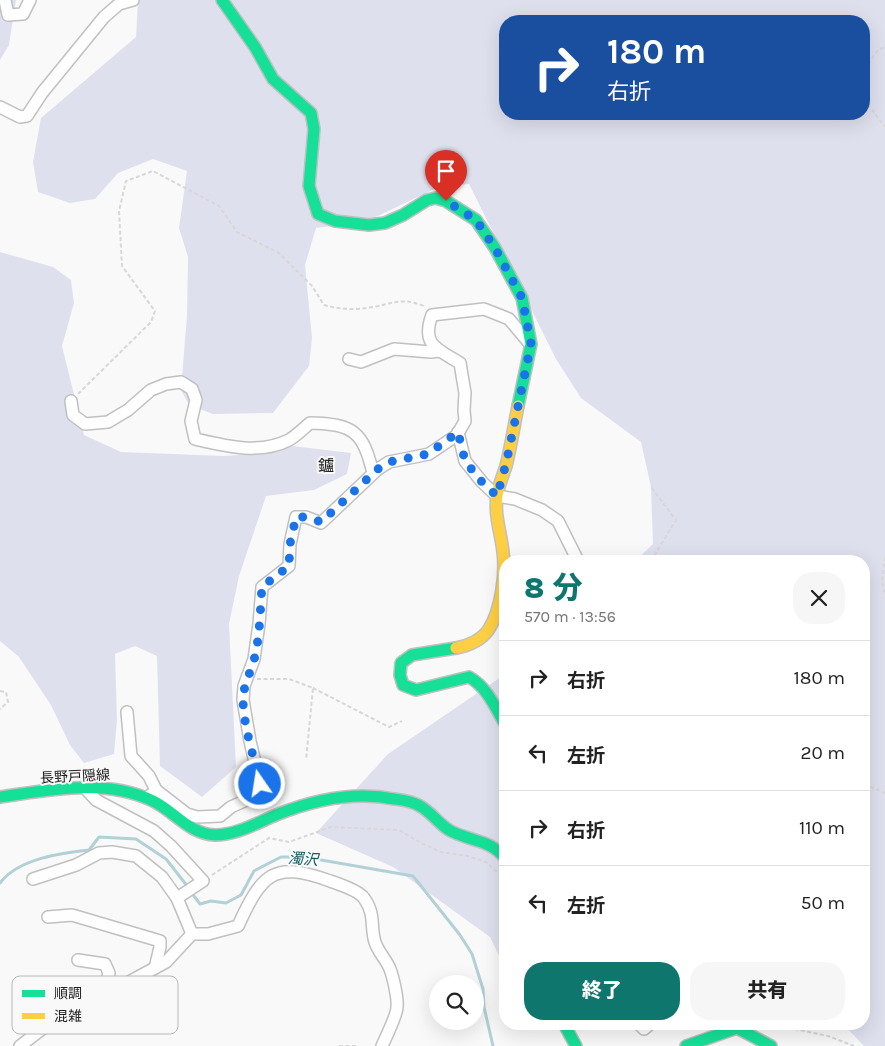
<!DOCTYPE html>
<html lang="ja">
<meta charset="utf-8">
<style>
body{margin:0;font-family:Karla,"Noto Sans JP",sans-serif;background:#f6f6f6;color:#222;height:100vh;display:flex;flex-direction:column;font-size:19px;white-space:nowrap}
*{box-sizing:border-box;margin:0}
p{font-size:16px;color:#767676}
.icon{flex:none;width:28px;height:28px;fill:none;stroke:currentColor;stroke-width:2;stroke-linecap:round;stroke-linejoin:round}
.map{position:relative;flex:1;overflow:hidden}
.panel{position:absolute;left:499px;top:555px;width:371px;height:475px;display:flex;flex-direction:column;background:#fff;border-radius:20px;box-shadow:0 5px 20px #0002}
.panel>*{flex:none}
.guide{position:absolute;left:499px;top:15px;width:371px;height:105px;border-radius:20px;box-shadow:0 5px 20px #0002;background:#1a4fa0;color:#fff;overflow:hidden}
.tools{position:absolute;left:429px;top:975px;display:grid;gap:10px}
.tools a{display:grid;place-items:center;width:55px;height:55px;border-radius:50%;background:#fff;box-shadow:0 5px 20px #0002;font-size:25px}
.pin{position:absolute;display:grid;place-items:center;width:42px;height:42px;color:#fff;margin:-51px -21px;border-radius:50% 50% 50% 0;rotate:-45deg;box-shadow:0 0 5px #0007}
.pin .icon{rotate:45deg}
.me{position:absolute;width:55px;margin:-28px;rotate:347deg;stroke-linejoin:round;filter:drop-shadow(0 0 4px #0008)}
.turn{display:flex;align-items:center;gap:18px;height:105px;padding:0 25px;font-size:22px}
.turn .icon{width:65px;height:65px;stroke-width:2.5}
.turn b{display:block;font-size:35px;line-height:42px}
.round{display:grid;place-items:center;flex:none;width:52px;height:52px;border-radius:20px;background:#f6f6f6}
.summary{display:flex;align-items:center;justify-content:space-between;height:85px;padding:0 25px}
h1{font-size:30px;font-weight:800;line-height:38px;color:#0f766e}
.primary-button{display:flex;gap:10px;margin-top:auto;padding:10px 25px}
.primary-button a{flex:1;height:58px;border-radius:20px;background:#0f766e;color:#fff;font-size:20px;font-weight:800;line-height:58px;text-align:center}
.primary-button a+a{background:#f6f6f6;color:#222}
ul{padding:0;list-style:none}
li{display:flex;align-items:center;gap:15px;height:75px;padding:0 25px;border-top:1px solid #e0e0e0}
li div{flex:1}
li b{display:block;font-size:19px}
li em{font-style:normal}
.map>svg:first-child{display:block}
</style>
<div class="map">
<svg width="885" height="1046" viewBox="0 0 885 1046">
<rect width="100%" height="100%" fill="#f9f9fa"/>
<g fill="#dfe0ee" fill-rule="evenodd">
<path d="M0 0H16L9 45 0 60Z"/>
<path d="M138 0H885V1046H864L843 1024H864V561H635L653 544 651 487 641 442 581 398 556 359 469 184 441 186 365 222 316 228 305 265 312 338 309 366 273 413 213 414 189 405 181 390 187 315 188 257 179 228 187 171 153 159 118 173 95 199 70 203 38 192 33 162 41 118 136 37ZM505 21H864V114H505Z"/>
<path d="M0 252 53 267 71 280 74 303 62 346 84 435 121 452 224 456 265 453 293 446 351 453 347 474 314 490 266 496 239 576 229 624 236 767 202 797 160 766 157 656 135 646 115 654 117 720 114 754 84 763 70 745 51 705 19 657 0 641Z"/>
<path d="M501 677 505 679V968L490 937 393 867 316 833 388 754Z"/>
</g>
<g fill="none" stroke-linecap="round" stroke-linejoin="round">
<g stroke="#b2d1d7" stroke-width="3">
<path d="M0 883C18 859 60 853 89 850L99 837 136 839 166 859 188 887"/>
<path d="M191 892 200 904 211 901 226 903 241 895 254 871 281 857H304L413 876 460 935 472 954 483 989 484 1007 493 1046"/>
</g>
<defs>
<g id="street">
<path d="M5 0 8 15 23 14 30 0"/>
<path d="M0 107 20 117 27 116 42 93 104 17 119 4 133 0"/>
<path d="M349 359 361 362 394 349 431 352 440 351"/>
<path d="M71 401 73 415 85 424 108 422 128 410 151 390 166 384 181 382 192 389 196 400 191 421 195 439C225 446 259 455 289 440 296 436 304 428 310 423 354 424 363 432 373 473"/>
<path d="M458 432 465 461 482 482 497 496 515 499 542 510 558 521 578 561"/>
<path d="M127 712 131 756 149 776 156 790"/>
<path d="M85 788 96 800 154 831 171 846 203 881 177 898 192 934"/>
<path d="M147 798 156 790 187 814 197 817 220 816 231 807 253 797 260 784 250 741 243 700 244 686 254 659 259 624 262 587 289 566 290 544 296 517H306L321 523 378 469 389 462 429 454 457 435 465 421 464 410 465 393 460 363C437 349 421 345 432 315L484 309 509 319 530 344"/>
<path d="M33 879 76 865 99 853 112 852 136 856 162 877 177 898"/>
<path d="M48 917 72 915 160 941V947L155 968"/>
<path d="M78 960 105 964 109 973 103 996"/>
<path d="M639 1024 644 1029 650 1024"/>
<path d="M20 1046 42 1029 166 962 192 934H208L238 926C262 874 273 860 330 881 339 884 359 891 364 898 376 915 370 927 375 942 378 952 386 959 390 969 393 977 398 998 397 1007 397 1015 386 1037 382 1046"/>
</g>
<g id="fast">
<path d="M222 0 255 47 273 79 311 113 314 129 309 186 318 214 335 221 369 225 385 223 403 215 427 200 436 198 446 201 476 220 495 248 522 298 531 344 518 406"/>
<path d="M456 648 412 655 401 663 400 675 403 685 416 690 469 677C487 687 495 707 505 724"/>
<path d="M0 797C50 790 105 778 153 801 174 811 189 834 215 835 236 835 257 823 276 815 313 800 354 791 394 799 402 800 412 801 420 806 431 812 438 823 449 830 468 841 490 839 505 858"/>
<path d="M564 1024 576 1046"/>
<path d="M686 1046 737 1028 771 1046"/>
</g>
<path id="slow" d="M456 648C468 646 482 640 489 629 501 610 506 574 503 552 501 533 494 515 497 495 499 485 503 475 506 466 511 446 514 426 518 406"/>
</defs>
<use href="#street" stroke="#c0c0c1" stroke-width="14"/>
<use href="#fast" stroke="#c0c0c1" stroke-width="14"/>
<use href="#slow" stroke="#c0c0c1" stroke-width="14"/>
<g stroke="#d7d7d7" stroke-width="2" stroke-dasharray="4 2.5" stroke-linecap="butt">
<path d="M864 69 878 50 885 47"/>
<path d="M864 99 885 127"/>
<path d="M78 394 151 322 155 311 122 266 119 211 126 181 153 171 219 206 237 232 279 253 312 286 324 305C338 309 352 310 367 308 391 305 399 296 424 306"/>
<path d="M885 557 882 580 885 596"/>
<path d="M651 561 676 520 651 487"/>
<path d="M257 679H289L313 688 306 760"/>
<path d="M313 688 389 727 402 721"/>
<path d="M0 691 6 692 8 702 0 709"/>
<path d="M864 784 885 793"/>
<path d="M212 875 269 838 289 842 331 827 399 830 421 843 441 852 468 856 486 862 500 875 505 873"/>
<path d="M790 1024 795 1029 828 1036 854 1046"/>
<path d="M339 1046H357"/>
</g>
<use href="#street" stroke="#fefefe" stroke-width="11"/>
<use href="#fast" stroke="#16e098" stroke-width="11"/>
<use href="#slow" stroke="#ffcf43" stroke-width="11"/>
</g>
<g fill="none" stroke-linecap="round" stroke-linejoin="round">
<path stroke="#1a73e8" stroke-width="9" stroke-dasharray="0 16.2" d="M260 784C254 757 244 728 243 701 243 686 250 674 254 660 260 637 260 611 262 587L289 566 290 544 296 517H306L321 522 378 469 389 462 428 454 458 432 465 461 482 482 497 496 506 464 531 344 522 298 495 248 476 220 446 201"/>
</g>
<g text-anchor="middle" stroke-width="4" stroke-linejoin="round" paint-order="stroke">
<g font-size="14" fill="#202020" stroke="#f9f9fa">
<text transform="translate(75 776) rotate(-3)" y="5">長野戸隠線</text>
</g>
<g font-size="15" font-style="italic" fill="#1b5861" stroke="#f9f9fa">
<text transform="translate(303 859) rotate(4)" y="5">濁沢</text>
</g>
<g font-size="16" fill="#202020" stroke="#f9f9fa">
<text x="326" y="471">鑪</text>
</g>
</g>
<rect x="12" y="976" width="166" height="58" rx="8" fill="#f9f9fa" stroke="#b8b8b9" stroke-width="1"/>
<rect x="22" y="990" width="23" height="7" fill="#16e098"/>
<rect x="22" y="1013" width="23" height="6" fill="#ffcf43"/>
<g font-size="14" fill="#202020">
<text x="54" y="998">順調</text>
<text x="54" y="1021">混雑</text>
</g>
</svg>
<div class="tools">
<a><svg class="icon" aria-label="search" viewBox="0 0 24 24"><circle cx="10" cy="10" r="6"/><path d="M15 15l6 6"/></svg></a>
</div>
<div class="pin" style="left:446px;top:201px;background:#d93025"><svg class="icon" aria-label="arrive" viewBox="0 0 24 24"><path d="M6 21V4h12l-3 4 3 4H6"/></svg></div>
<svg class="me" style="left:260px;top:784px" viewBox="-20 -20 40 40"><circle r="17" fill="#1a73e8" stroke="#fff" stroke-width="3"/><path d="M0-11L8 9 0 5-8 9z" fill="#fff"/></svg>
<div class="guide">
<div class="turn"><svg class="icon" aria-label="right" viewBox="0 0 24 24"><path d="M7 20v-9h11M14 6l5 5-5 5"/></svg><div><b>180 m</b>右折</div></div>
</div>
<section class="panel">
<div class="summary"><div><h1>8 分</h1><p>570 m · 13:56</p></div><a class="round"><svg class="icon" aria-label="close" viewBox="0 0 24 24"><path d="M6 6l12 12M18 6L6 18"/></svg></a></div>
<ul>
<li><svg class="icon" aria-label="right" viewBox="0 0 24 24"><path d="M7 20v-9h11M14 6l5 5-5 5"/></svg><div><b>右折</b></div><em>180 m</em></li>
<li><svg class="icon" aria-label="left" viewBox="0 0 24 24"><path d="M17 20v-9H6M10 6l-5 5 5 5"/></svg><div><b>左折</b></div><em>20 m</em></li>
<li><svg class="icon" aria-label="right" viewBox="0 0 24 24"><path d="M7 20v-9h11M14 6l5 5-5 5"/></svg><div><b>右折</b></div><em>110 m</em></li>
<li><svg class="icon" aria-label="left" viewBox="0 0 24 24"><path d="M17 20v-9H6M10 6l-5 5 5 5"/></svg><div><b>左折</b></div><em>50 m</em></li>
</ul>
<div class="primary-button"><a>終了</a><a>共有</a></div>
</section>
</div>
